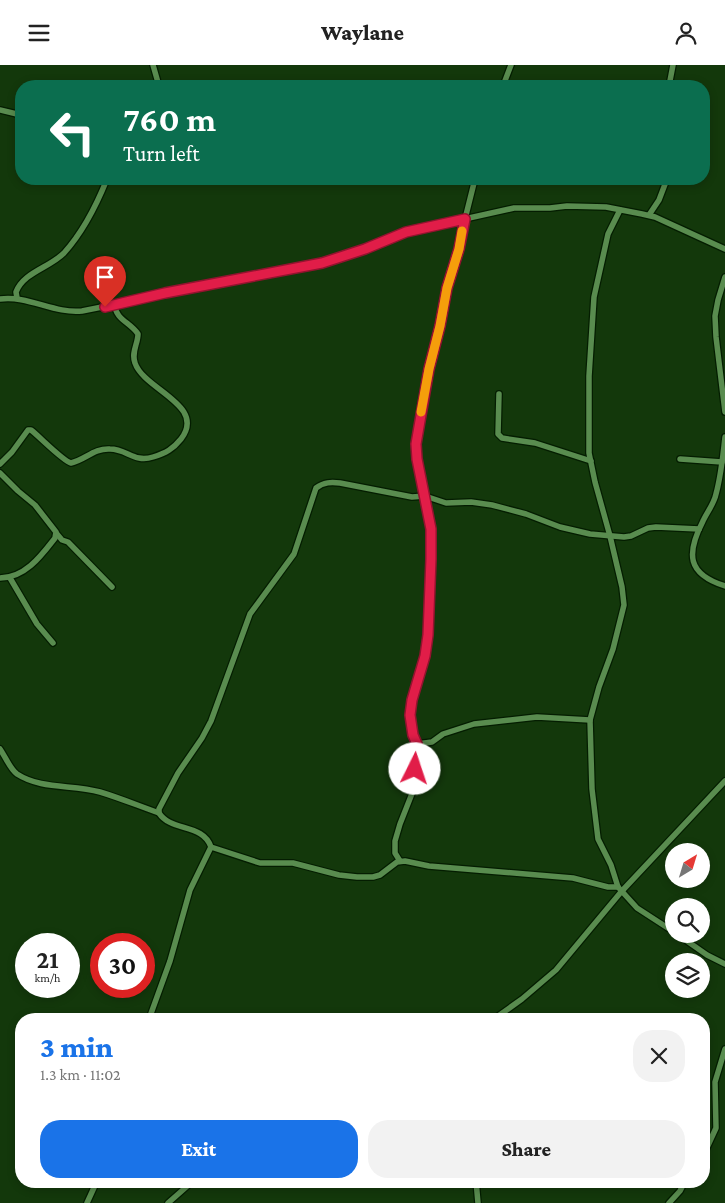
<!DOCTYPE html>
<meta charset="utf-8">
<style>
body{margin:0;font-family:"Crimson Pro",serif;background:#f2f2f2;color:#222;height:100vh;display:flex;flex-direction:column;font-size:19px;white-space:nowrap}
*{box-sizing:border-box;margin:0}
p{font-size:16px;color:#767676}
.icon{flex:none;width:28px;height:28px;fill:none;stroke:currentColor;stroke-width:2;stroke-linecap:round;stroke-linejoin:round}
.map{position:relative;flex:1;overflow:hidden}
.details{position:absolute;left:15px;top:948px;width:695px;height:175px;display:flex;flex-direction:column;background:#fff;border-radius:20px;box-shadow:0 2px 8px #0003}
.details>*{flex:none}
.hud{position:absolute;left:15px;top:15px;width:695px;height:105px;border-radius:20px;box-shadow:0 2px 8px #0003;background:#0b6e4f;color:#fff;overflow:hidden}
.needle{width:32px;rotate:38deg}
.tools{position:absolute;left:665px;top:778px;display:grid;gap:10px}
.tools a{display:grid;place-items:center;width:45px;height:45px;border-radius:50%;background:#fff;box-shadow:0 2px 8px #0003;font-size:25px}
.speed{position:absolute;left:15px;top:868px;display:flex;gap:10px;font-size:25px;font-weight:700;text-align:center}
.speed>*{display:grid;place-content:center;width:65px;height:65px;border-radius:50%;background:#fff;box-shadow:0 2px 8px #0003;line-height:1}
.speed small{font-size:12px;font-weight:400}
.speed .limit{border:8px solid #d22;background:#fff;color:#111}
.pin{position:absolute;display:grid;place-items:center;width:42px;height:42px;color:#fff;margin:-51px -21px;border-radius:50% 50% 50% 0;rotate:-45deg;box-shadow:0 0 5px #0007}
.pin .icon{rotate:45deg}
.me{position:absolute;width:55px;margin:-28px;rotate:4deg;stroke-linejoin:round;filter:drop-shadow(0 0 4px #0008)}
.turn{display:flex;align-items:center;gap:18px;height:105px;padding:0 25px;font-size:22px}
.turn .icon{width:65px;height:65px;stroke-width:2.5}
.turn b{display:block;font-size:35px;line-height:42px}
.round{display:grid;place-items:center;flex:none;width:52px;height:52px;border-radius:20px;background:#f2f2f2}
.summary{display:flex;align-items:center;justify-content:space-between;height:85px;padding:0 25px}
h1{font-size:30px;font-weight:800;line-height:38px;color:#1a73e8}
.button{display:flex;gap:10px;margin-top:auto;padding:10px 25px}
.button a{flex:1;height:58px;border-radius:20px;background:#1a73e8;color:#fff;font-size:20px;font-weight:800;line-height:58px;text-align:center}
.button a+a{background:#f2f2f2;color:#222}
header{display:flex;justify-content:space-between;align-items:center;height:65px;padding:0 25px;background:#fff;font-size:22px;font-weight:800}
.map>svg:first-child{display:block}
</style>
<header><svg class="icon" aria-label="menu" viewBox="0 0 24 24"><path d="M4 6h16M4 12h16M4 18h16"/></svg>Waylane<svg class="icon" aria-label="person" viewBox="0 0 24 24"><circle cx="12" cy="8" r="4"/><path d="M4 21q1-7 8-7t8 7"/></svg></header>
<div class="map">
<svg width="725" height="1138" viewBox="0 0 725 1138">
<rect width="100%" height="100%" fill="#13380b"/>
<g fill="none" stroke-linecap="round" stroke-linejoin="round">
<defs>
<g id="minor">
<path d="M153 0 159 21"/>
<path d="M503 21 511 0"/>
<path d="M669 21 673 0"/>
<path d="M0 45 21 50"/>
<path d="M620 145 608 169 594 232 589 311V388L595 417 610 471 622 522 624 540 613 584 599 622 590 655 592 724 598 774 611 800 618 822 637 843 674 867"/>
<path d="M649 150 659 135 667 114"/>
<path d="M725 212 718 235 715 251 716 272 725 347"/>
<path d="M17 233 16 227C24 207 49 203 64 188 82 168 97 139 107 114"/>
<path d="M0 234C28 230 54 249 82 246L322 198 365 184 406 167 514 143H550L567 141 606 142 642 149 655 152 725 184"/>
<path d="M499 329 498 369 502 373 535 378 591 396"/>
<path d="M725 372C723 391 721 411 716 429 714 439 707 447 703 456 686 489 687 509 725 521"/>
<path d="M680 394 722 397"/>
<path d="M0 399 12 387 28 365H31C40 372 63 396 71 398 85 395 94 383 110 384 127 384 134 398 153 392 166 388 173 384 181 374 207 340 144 325 135 298 131 287 138 279 138 269 131 258 115 254 115 240"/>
<path d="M0 408 18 426 35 440 56 467 55 473C41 491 25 513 0 513"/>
<path d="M57 469 62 475 68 477 112 522"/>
<path d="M10 513 37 559 53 578"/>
<path d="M417 679 432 677 443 669 474 659 537 652 590 655"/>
<path d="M0 684C5 691 10 704 17 709 42 725 72 719 100 727 120 733 139 741 159 748"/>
<path d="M211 782 260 798H293L339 810 357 812H373L380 810 397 797 405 796 429 801 573 813 608 822H618"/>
<path d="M400 796 395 788V776L400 759 413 726 415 704 417 679 413 670 410 650 412 635 425 591 430 544 431 464 417 394 416 379 429 304 440 261 447 223 459 184 465 154 475 114"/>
<path d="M677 869 707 890 725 899"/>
<path d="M149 954 170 896 190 825 211 782C203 758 171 767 159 748V744L178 708 202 673 211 656 250 549 294 489 316 423C324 417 331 417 340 418L412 432 425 431 446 438 471 437 492 440 526 449 560 462 590 469 624 472 631 471 648 463 656 462 699 464"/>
<path d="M494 954 522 934 556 905 621 827 725 716"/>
<path d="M704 1089 716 1063 715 1017 725 984"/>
<path d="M476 1116 478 1138"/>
<path d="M87 1138 97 1116"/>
<path d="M168 1138 193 1116"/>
<path d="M669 1138 680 1126 685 1116"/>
</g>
</defs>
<use href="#minor" stroke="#041d01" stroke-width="8"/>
<use href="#minor" stroke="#598c4f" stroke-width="5.5"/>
</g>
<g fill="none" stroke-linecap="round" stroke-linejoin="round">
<defs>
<path id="route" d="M105 242 165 228 322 198 365 184 406 167 465 154 459 184 447 223 440 261 429 304 416 379 417 394 431 464V494L428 570 425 591 412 635 410 650 413 670 417 679 415 704"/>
</defs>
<use href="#route" stroke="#92132f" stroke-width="12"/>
<use href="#route" stroke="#e11d48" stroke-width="9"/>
<path stroke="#f59e0b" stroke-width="9" d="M421 347 429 304 440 261 447 223 459 184 462 166"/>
</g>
</svg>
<div class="tools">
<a><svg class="needle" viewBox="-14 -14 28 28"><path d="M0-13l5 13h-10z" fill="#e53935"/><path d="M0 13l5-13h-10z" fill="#767676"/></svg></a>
<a><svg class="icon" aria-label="search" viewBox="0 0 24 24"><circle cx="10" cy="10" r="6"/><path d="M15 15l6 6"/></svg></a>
<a><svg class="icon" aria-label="layers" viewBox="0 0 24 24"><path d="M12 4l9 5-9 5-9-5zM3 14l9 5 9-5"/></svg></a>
</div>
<div class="speed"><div>21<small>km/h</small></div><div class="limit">30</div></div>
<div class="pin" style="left:105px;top:242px;background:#d93025"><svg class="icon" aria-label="arrive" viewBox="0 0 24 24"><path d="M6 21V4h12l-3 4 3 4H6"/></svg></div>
<svg class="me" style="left:415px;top:704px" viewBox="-20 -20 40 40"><circle r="19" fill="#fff"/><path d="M0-13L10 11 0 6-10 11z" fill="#e11d48"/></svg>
<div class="hud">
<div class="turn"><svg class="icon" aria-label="left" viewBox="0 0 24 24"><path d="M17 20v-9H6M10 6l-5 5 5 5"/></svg><div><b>760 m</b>Turn left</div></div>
</div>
<section class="details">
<div class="summary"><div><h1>3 min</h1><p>1.3 km · 11:02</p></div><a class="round"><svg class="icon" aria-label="close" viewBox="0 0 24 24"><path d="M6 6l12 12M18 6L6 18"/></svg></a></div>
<div class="button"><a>Exit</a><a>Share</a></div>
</section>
</div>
